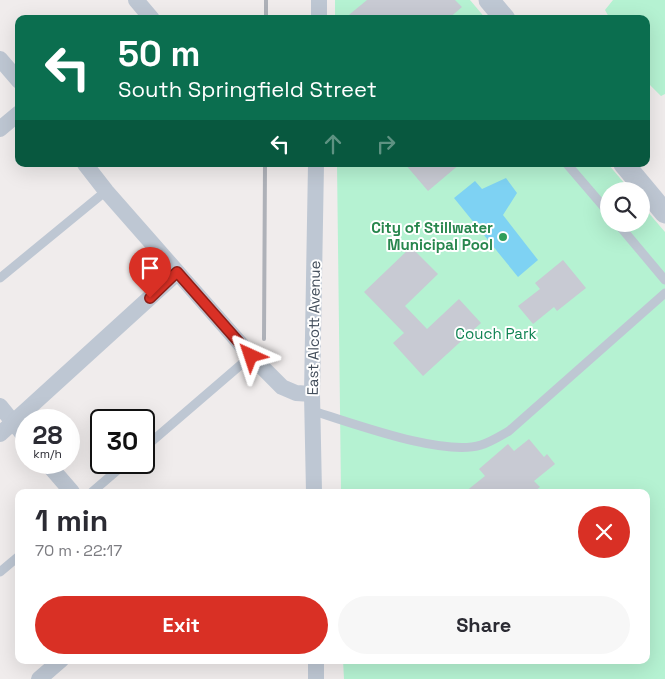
<!DOCTYPE html>
<meta charset="utf-8">
<style>
body{margin:0;font-family:"Space Grotesk",sans-serif;background:#f7f7f7;color:#2b2b33;height:100vh;display:flex;flex-direction:column;font-size:19px;white-space:nowrap}
*{box-sizing:border-box;margin:0}
p{font-size:16px;color:#7c7c81}
.icon{flex:none;width:28px;height:28px;fill:none;stroke:currentColor;stroke-width:2;stroke-linecap:round;stroke-linejoin:round}
.map{position:relative;flex:1;overflow:hidden}
.drawer{position:absolute;left:15px;top:489px;width:635px;height:175px;display:flex;flex-direction:column;background:#fff;border-radius:10px;box-shadow:0 5px 20px #0002}
.drawer>*{flex:none}
.guide{position:absolute;left:15px;top:15px;width:635px;height:152px;border-radius:10px;box-shadow:0 5px 20px #0002;background:#0b6e4f;color:#fff;overflow:hidden}
.fabs{position:absolute;left:600px;top:182px;display:grid;gap:10px}
.fabs a{display:grid;place-items:center;width:50px;height:50px;border-radius:50%;background:#fff;box-shadow:0 5px 20px #0002;font-size:25px}
.speed{position:absolute;left:15px;top:409px;display:flex;gap:10px;font-size:25px;font-weight:700;text-align:center}
.speed>*{display:grid;place-content:center;width:65px;height:65px;border-radius:50%;background:#fff;box-shadow:0 5px 20px #0002;line-height:1}
.speed small{font-size:12px;font-weight:400}
.speed .limit{border:2px solid #111;border-radius:8px;background:#fff;color:#111}
.pin{position:absolute;display:grid;place-items:center;width:42px;height:42px;color:#fff;margin:-51px -21px;border-radius:50% 50% 50% 0;rotate:-45deg;box-shadow:0 0 5px #0007}
.pin .icon{rotate:45deg}
.me{position:absolute;width:55px;margin:-28px;rotate:318deg;stroke-linejoin:round;filter:drop-shadow(0 0 4px #0008)}
.turn{display:flex;align-items:center;gap:18px;height:105px;padding:0 20px;font-size:22px}
.turn .icon{width:65px;height:65px;stroke-width:2.5}
.turn b{display:block;font-size:35px;line-height:42px}
.lanes{display:flex;align-items:center;height:48px;padding:0 20px;background:#0003;justify-content:center;gap:25px;direction:ltr}
.lanes .off{opacity:.35}
.round{display:grid;place-items:center;flex:none;width:52px;height:52px;border-radius:26px;background:#f7f7f7}
.head{display:flex;align-items:center;justify-content:space-between;height:85px;padding:0 20px}
h1{font-size:30px;font-weight:600;line-height:38px}
.button{display:flex;gap:10px;margin-top:auto;padding:10px 20px}
.button a{flex:1;height:58px;border-radius:30px;background:#d93025;color:#fff;font-size:20px;font-weight:600;line-height:58px;text-align:center}
.button a+a{background:#f7f7f7;color:#2b2b33}
.map>svg:first-child{display:block}
</style>
<div class="map">
<svg width="665" height="679" viewBox="0 0 665 679">
<rect width="100%" height="100%" fill="#f0ecec"/>
<g fill="#b5f2d2">
<path d="M335 0H470L486 19H335Z"/>
<path d="M613 0H665V94L661 96 646 81V19H610L605 10Z"/>
<path d="M337 164H608L631 191H609V224H641V204L665 232V679H344L343 660H646V492H341Z"/>
</g>
<path fill="#7ed2f3" d="M506 178 517 193 503 215 538 260 518 277 454 198 475 181 482 189Z"/>
<g fill="#c8cad3">
<path d="M367 0H455L462 7 448 19H344Z"/>
<path d="M405 164H460L428 191Z"/>
<path d="M411 247 438 274 405 306 427 329 459 299 481 323 423 376 393 343 404 333 364 292Z"/>
<path d="M563 260 586 288 557 311 554 307 533 324 518 306 540 289 535 283Z"/>
<path d="M529 439 544 457 547 454 555 464 534 481 540 487 534 492H465L485 476 479 469 508 444 514 451Z"/>
</g>
<g fill="none" stroke-linecap="round" stroke-linejoin="round">
<g stroke="#bec7d3" stroke-width="9">
<path d="M567 164 609 213"/>
<path d="M618 224 665 280"/>
<path d="M0 278 106 191"/>
<path d="M313 411C353 423 443 457 481 445 491 442 500 436 509 431L665 293"/>
<path d="M144 448 251 356"/>
<path d="M92 492 127 462"/>
<path d="M0 572 19 556"/>
</g>
<g stroke="#bec7d3" stroke-width="16">
<path d="M136 0 152 19"/>
<path d="M319 19V0"/>
<path d="M0 59 19 81"/>
<path d="M0 129 19 113"/>
<path d="M85 164 106 191 251 356 282 387 296 393 312 394"/>
<path d="M0 406 26 438"/>
<path d="M0 434 177 273"/>
<path d="M46 462 72 492"/>
<path d="M314 492 312 394 316 164"/>
<path d="M316 660V679"/>
<path d="M39 679 61 660"/>
</g>
<g stroke="#bec7d3" stroke-width="21">
<path d="M489 0 505 19"/>
<path d="M624 164 665 213"/>
</g>
<g stroke="#aeb1b8" stroke-width="4">
<path d="M266 19V0"/>
<path d="M264 339 265 164"/>
</g>
</g>
<g fill="none" stroke-linecap="round" stroke-linejoin="round">
<defs>
<path id="route" d="M150 298 177 272 251 356"/>
</defs>
<use href="#route" stroke="#8d1f18" stroke-width="12"/>
<use href="#route" stroke="#d93025" stroke-width="9"/>
</g>
<circle fill="#2e9e5b" stroke="#fff" stroke-width="2" cx="503" cy="237" r="5"/>
<g text-anchor="middle" stroke-width="4" stroke-linejoin="round" paint-order="stroke">
<g font-size="15" font-weight="bold" fill="#27864d" stroke="#fff" text-anchor="end">
<text x="493" y="233">City of Stillwater<tspan x="493" dy="17">Municipal Pool</tspan></text>
</g>
<g font-size="15" fill="#434e5b" stroke="#fff">
<text transform="translate(314 328) rotate(-89)" y="5">East Alcott Avenue</text>
</g>
<g font-size="15" fill="#0e8252" stroke="#fff">
<text x="496" y="339">Couch Park</text>
</g>
</g>
</svg>
<div class="fabs">
<a><svg class="icon" aria-label="search" viewBox="0 0 24 24"><circle cx="10" cy="10" r="6"/><path d="M15 15l6 6"/></svg></a>
</div>
<div class="speed"><div>28<small>km/h</small></div><div class="limit">30</div></div>
<div class="pin" style="left:150px;top:298px;background:#d93025"><svg class="icon" aria-label="arrive" viewBox="0 0 24 24"><path d="M6 21V4h12l-3 4 3 4H6"/></svg></div>
<svg class="me" style="left:251px;top:356px" viewBox="-20 -20 40 40"><path d="M0-17L14 15 0 8-14 15z" fill="#d93025" stroke="#fff" stroke-width="4"/></svg>
<div class="guide">
<div class="turn"><svg class="icon" aria-label="left" viewBox="0 0 24 24"><path d="M17 20v-9H6M10 6l-5 5 5 5"/></svg><div><b>50 m</b>South Springfield Street</div></div>
<div class="lanes"><svg class="icon" aria-label="left" viewBox="0 0 24 24"><path d="M17 20v-9H6M10 6l-5 5 5 5"/></svg><svg class="icon off" aria-label="ahead" viewBox="0 0 24 24"><path d="M12 20V5M6 11l6-6 6 6"/></svg><svg class="icon off" aria-label="right" viewBox="0 0 24 24"><path d="M7 20v-9h11M14 6l5 5-5 5"/></svg></div>
</div>
<section class="drawer">
<div class="head"><div><h1>1 min</h1><p>70 m · 22:17</p></div><a class="round" style="background:#d93025;color:#fff"><svg class="icon" aria-label="close" viewBox="0 0 24 24"><path d="M6 6l12 12M18 6L6 18"/></svg></a></div>
<div class="button"><a>Exit</a><a>Share</a></div>
</section>
</div>
